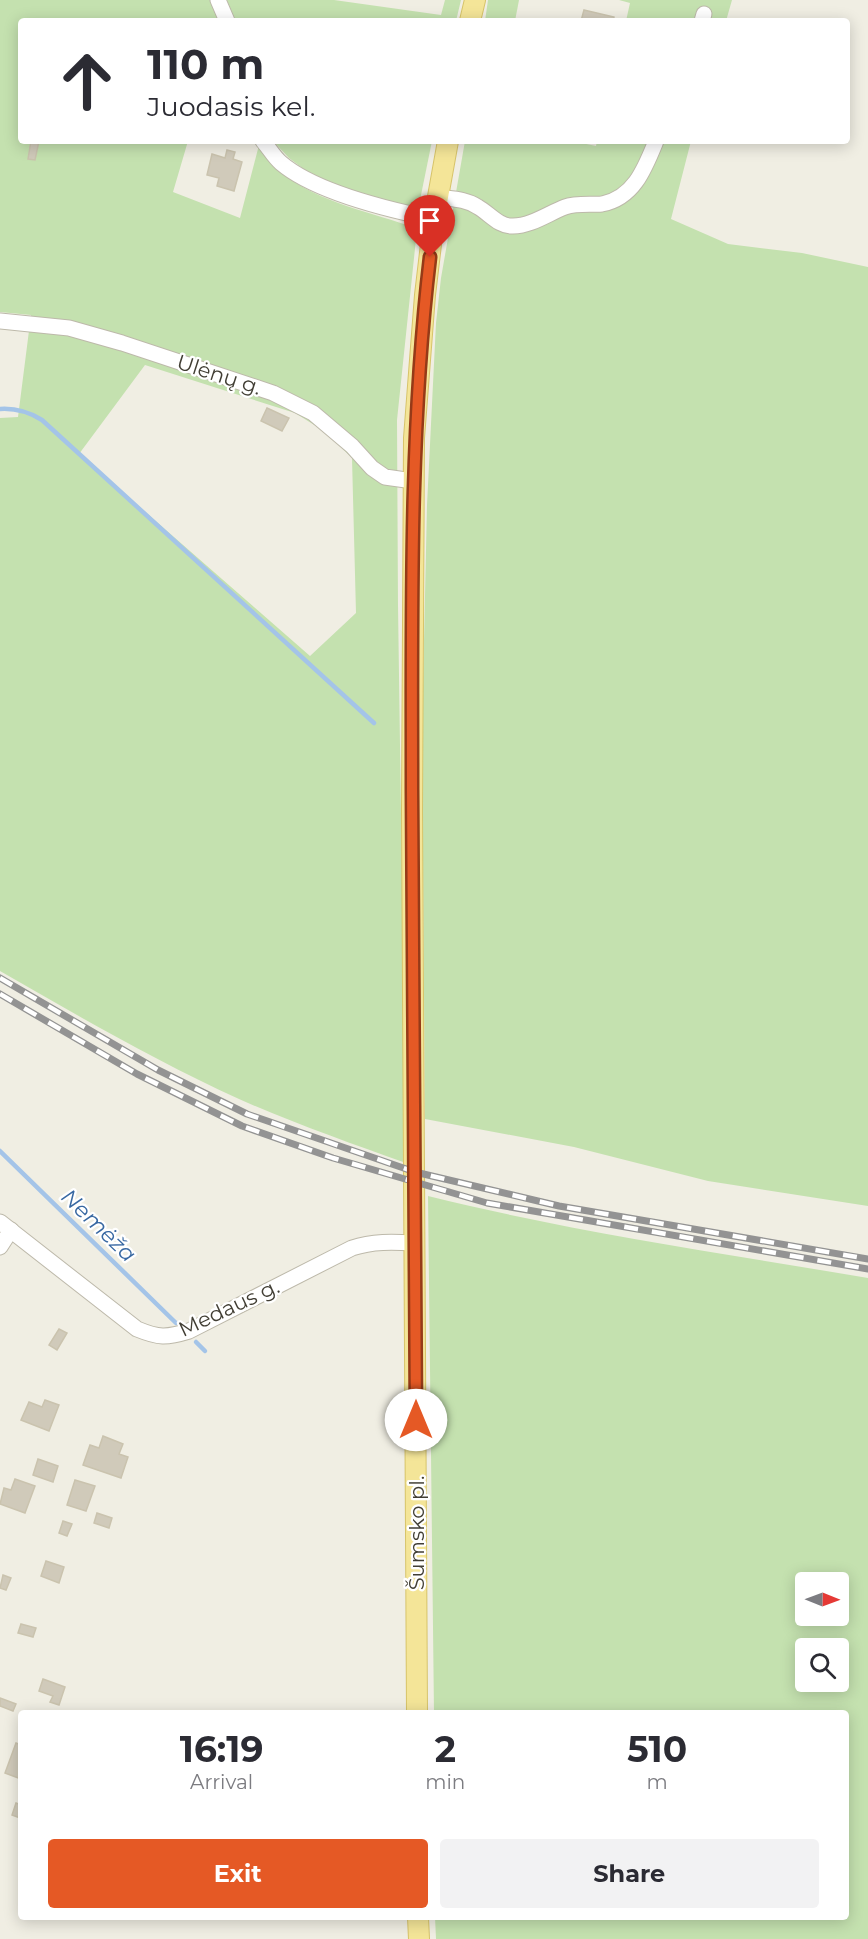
<!DOCTYPE html>
<meta charset="utf-8">
<style>
body{margin:0;font-family:Montserrat,sans-serif;background:#f2f2f3;color:#2b2b33;height:100vh;display:flex;flex-direction:column;font-size:22px;white-space:nowrap}
*{box-sizing:border-box;margin:0}
p{font-size:20px;color:#7c7c81}
.icon{flex:none;width:33px;height:33px;fill:none;stroke:currentColor;stroke-width:2;stroke-linecap:round;stroke-linejoin:round}
.map{position:relative;flex:1;overflow:hidden}
.drawer{position:absolute;left:18px;top:1710px;width:831px;height:210px;display:flex;flex-direction:column;background:#fff;border-radius:6px;box-shadow:0 3px 15px #0003}
.drawer>*{flex:none}
.hud{position:absolute;left:18px;top:18px;width:832px;height:126px;border-radius:6px;box-shadow:0 3px 15px #0003;background:#fff;color:#2b2b33;overflow:hidden}
.needle{width:39px;rotate:91deg}
.controls{position:absolute;left:795px;top:1572px;display:grid;gap:12px}
.controls a{display:grid;place-items:center;width:54px;height:54px;border-radius:6px;background:#fff;box-shadow:0 3px 15px #0003;font-size:30px}
.pin{position:absolute;display:grid;place-items:center;width:51px;height:51px;color:#fff;margin:-62px -26px;border-radius:50% 50% 50% 0;rotate:-45deg;box-shadow:0 0 6px #0007}
.pin .icon{rotate:45deg}
.me{position:absolute;width:66px;margin:-33px;rotate:0deg;stroke-linejoin:round;filter:drop-shadow(0 0 4px #0008)}
.turn{display:flex;align-items:center;gap:21px;height:126px;padding:0 30px;font-size:27px}
.turn .icon{width:78px;height:78px;stroke-width:2.5}
.turn b{display:block;font-size:42px;line-height:51px}
.eta{display:flex;justify-content:space-evenly;align-items:center;height:102px;text-align:center}
.eta b{font-size:36px;font-weight:700;line-height:42px}
.action{display:flex;gap:12px;margin-top:auto;padding:12px 30px}
.action a{flex:1;height:69px;border-radius:6px;background:#e55925;color:#fff;font-size:24px;font-weight:700;line-height:69px;text-align:center}
.action a+a{background:#f2f2f3;color:#2b2b33}
.map>svg:first-child{display:block}
</style>
<div class="map">
<svg width="868" height="1939" viewBox="0 0 868 1939">
<rect width="100%" height="100%" fill="#f0eee3"/>
<g fill="#c4e1af" fill-rule="evenodd">
<path d="M0 0H212L220 21H21V141H188L173 192 240 218 259 145C265 152 270 161 276 167 307 199 366 211 407 225L413 230 416 239 397 420 398 605 406 1163C350 1143 293 1123 239 1099 156 1061 78 1016 0 971V418L18 417 31 315 0 312ZM145 365 295 413 324 431 352 458 356 613 310 656 79 454Z"/>
<path d="M227 0H334L441 15 445 0H461L456 21H234Z"/>
<path d="M488 0H519L515 21H485Z"/>
<path d="M619 0H732L726 21H626L630 3Z"/>
<path d="M273 141H432L420 200 413 207H396L313 176 289 158Z"/>
<path d="M465 141H572L596 146 597 141H691L671 219 728 244 802 253 868 267V1206L708 1181 574 1147 425 1119 422 732 427 505 436 323 441 278Z"/>
<path d="M428 1196C573 1232 721 1253 868 1278V1939H436L435 1917H846V1713H434ZM806 1582H838V1616H806ZM806 1648H838V1682H806Z"/>
</g>
<g fill="none" stroke-linecap="round" stroke-linejoin="round">
<g stroke="#a4c4e8" stroke-width="4.5">
<path d="M0 409C16 408 29 412 42 420L374 723"/>
<path d="M0 1151 176 1323"/>
<path d="M196 1342 205 1351"/>
</g>
</g>
<g fill="#d0caba" stroke="#cac3ae" stroke-width="1.5">
<path d="M584 10 614 17 613 21H581Z"/>
<path d="M31 141H39L35 160 28 159Z"/>
<path d="M227 150 235 152 233 159 242 162 234 191 217 186 219 178 207 175 212 154 225 158Z"/>
<path d="M267 408 289 418 282 431 261 421Z"/>
<path d="M59 1329 67 1333 57 1350 49 1345Z"/>
<path d="M45 1400 59 1405 49 1431 21 1420 29 1402 42 1407Z"/>
<path d="M103 1436 123 1444 119 1454 128 1457 121 1478 83 1465 90 1445 99 1448Z"/>
<path d="M38 1459 58 1466 53 1482 33 1475Z"/>
<path d="M15 1479 35 1486 25 1513 0 1504 4 1488 11 1490Z"/>
<path d="M75 1480 95 1486 86 1511 67 1505Z"/>
<path d="M97 1513 112 1518 109 1528 94 1523Z"/>
<path d="M63 1521 72 1524 67 1536 59 1533Z"/>
<path d="M46 1561 64 1567 59 1583 41 1576Z"/>
<path d="M3 1575 11 1578 6 1590 0 1588Z"/>
<path d="M21 1624 36 1628 33 1637 18 1633Z"/>
<path d="M43 1679 65 1687 59 1705 50 1702 53 1696 39 1691Z"/>
<path d="M0 1698 16 1704 13 1711 0 1706Z"/>
<path d="M16 1743 21 1745V1779L5 1773Z"/>
<path d="M16 1803 21 1805 20 1818 12 1815Z"/>
</g>
<g fill="none" stroke-linecap="round" stroke-linejoin="round">
<defs>
<g id="minor">
<path d="M218 0 227 21"/>
<path d="M702 21 704 14"/>
<path d="M263 141C269 148 274 157 281 163 315 192 390 210 434 219"/>
<path d="M438 197C452 199 466 199 478 207 489 213 499 227 513 226 531 226 549 213 565 207 576 203 590 205 602 204 634 198 645 168 656 141"/>
<path d="M0 321 69 328 122 343 273 393 313 413 352 446 372 468 385 477 413 481"/>
<path d="M0 1222 137 1329C159 1338 166 1338 189 1331L352 1248C373 1241 393 1242 415 1243"/>
<path d="M0 1247 11 1230"/>
</g>
<g id="major">
<path d="M470 21 475 0"/>
<path d="M417 1713 412 811 414 438 425 295 434 219 448 141"/>
<path d="M418 1917 419 1939"/>
</g>
</defs>
<use href="#minor" stroke="#bdb9aa" stroke-width="17"/>
<use href="#major" stroke="#d7c46a" stroke-width="22"/>
<use href="#minor" stroke="#fff" stroke-width="15"/>
<use href="#major" stroke="#f4e598" stroke-width="20"/>
<defs>
<g id="rail">
<path d="M0 978 158 1070 247 1114 415 1172 559 1206 868 1259"/>
<path d="M0 994 137 1074 242 1126 333 1158 487 1203 868 1269"/>
</g>
</defs>
<use href="#rail" stroke="#939393" stroke-width="7"/>
<use href="#rail" stroke="#fff" stroke-width="4.5" stroke-dasharray="14" stroke-linecap="butt"/>
</g>
<g fill="none" stroke-linecap="round" stroke-linejoin="round">
<defs>
<path id="route" d="M416 1420C415 1210 413 999 412 789 412 611 409 434 430 257"/>
</defs>
<use href="#route" stroke="#953a18" stroke-width="15"/>
<use href="#route" stroke="#e55925" stroke-width="10"/>
</g>
<g text-anchor="middle" stroke-width="4.5" stroke-linejoin="round" paint-order="stroke">
<g font-size="21" fill="#413e34" stroke="#fff">
<text transform="translate(219 375) rotate(18)" y="7">Ulėnų g.</text>
<text transform="translate(229 1308) rotate(-25)" y="7">Medaus g.</text>
<text transform="translate(417 1533) rotate(-90)" y="7">Šumsko pl.</text>
</g>
<g font-size="22" font-style="italic" fill="#3868a2" stroke="#fff">
<text transform="translate(99 1225) rotate(44)" y="8">Nemėža</text>
</g>
</g>
</svg>
<div class="controls">
<a><svg class="needle" viewBox="-14 -14 28 28"><path d="M0-13l5 13h-10z" fill="#e53935"/><path d="M0 13l5-13h-10z" fill="#7c7c81"/></svg></a>
<a><svg class="icon" aria-label="search" viewBox="0 0 24 24"><circle cx="10" cy="10" r="6"/><path d="M15 15l6 6"/></svg></a>
</div>
<div class="pin" style="left:430px;top:257px;background:#d93025"><svg class="icon" aria-label="arrive" viewBox="0 0 24 24"><path d="M6 21V4h12l-3 4 3 4H6"/></svg></div>
<svg class="me" style="left:416px;top:1420px" viewBox="-20 -20 40 40"><circle r="19" fill="#fff"/><path d="M0-13L10 11 0 6-10 11z" fill="#e55925"/></svg>
<div class="hud">
<div class="turn"><svg class="icon" aria-label="ahead" viewBox="0 0 24 24"><path d="M12 20V5M6 11l6-6 6 6"/></svg><div><b>110 m</b>Juodasis kel.</div></div>
</div>
<section class="drawer">
<div class="eta">
<div><b>16:19</b><p>Arrival</p></div>
<div><b>2</b><p>min</p></div>
<div><b>510</b><p>m</p></div>
</div>
<div class="action"><a>Exit</a><a>Share</a></div>
</section>
</div>
